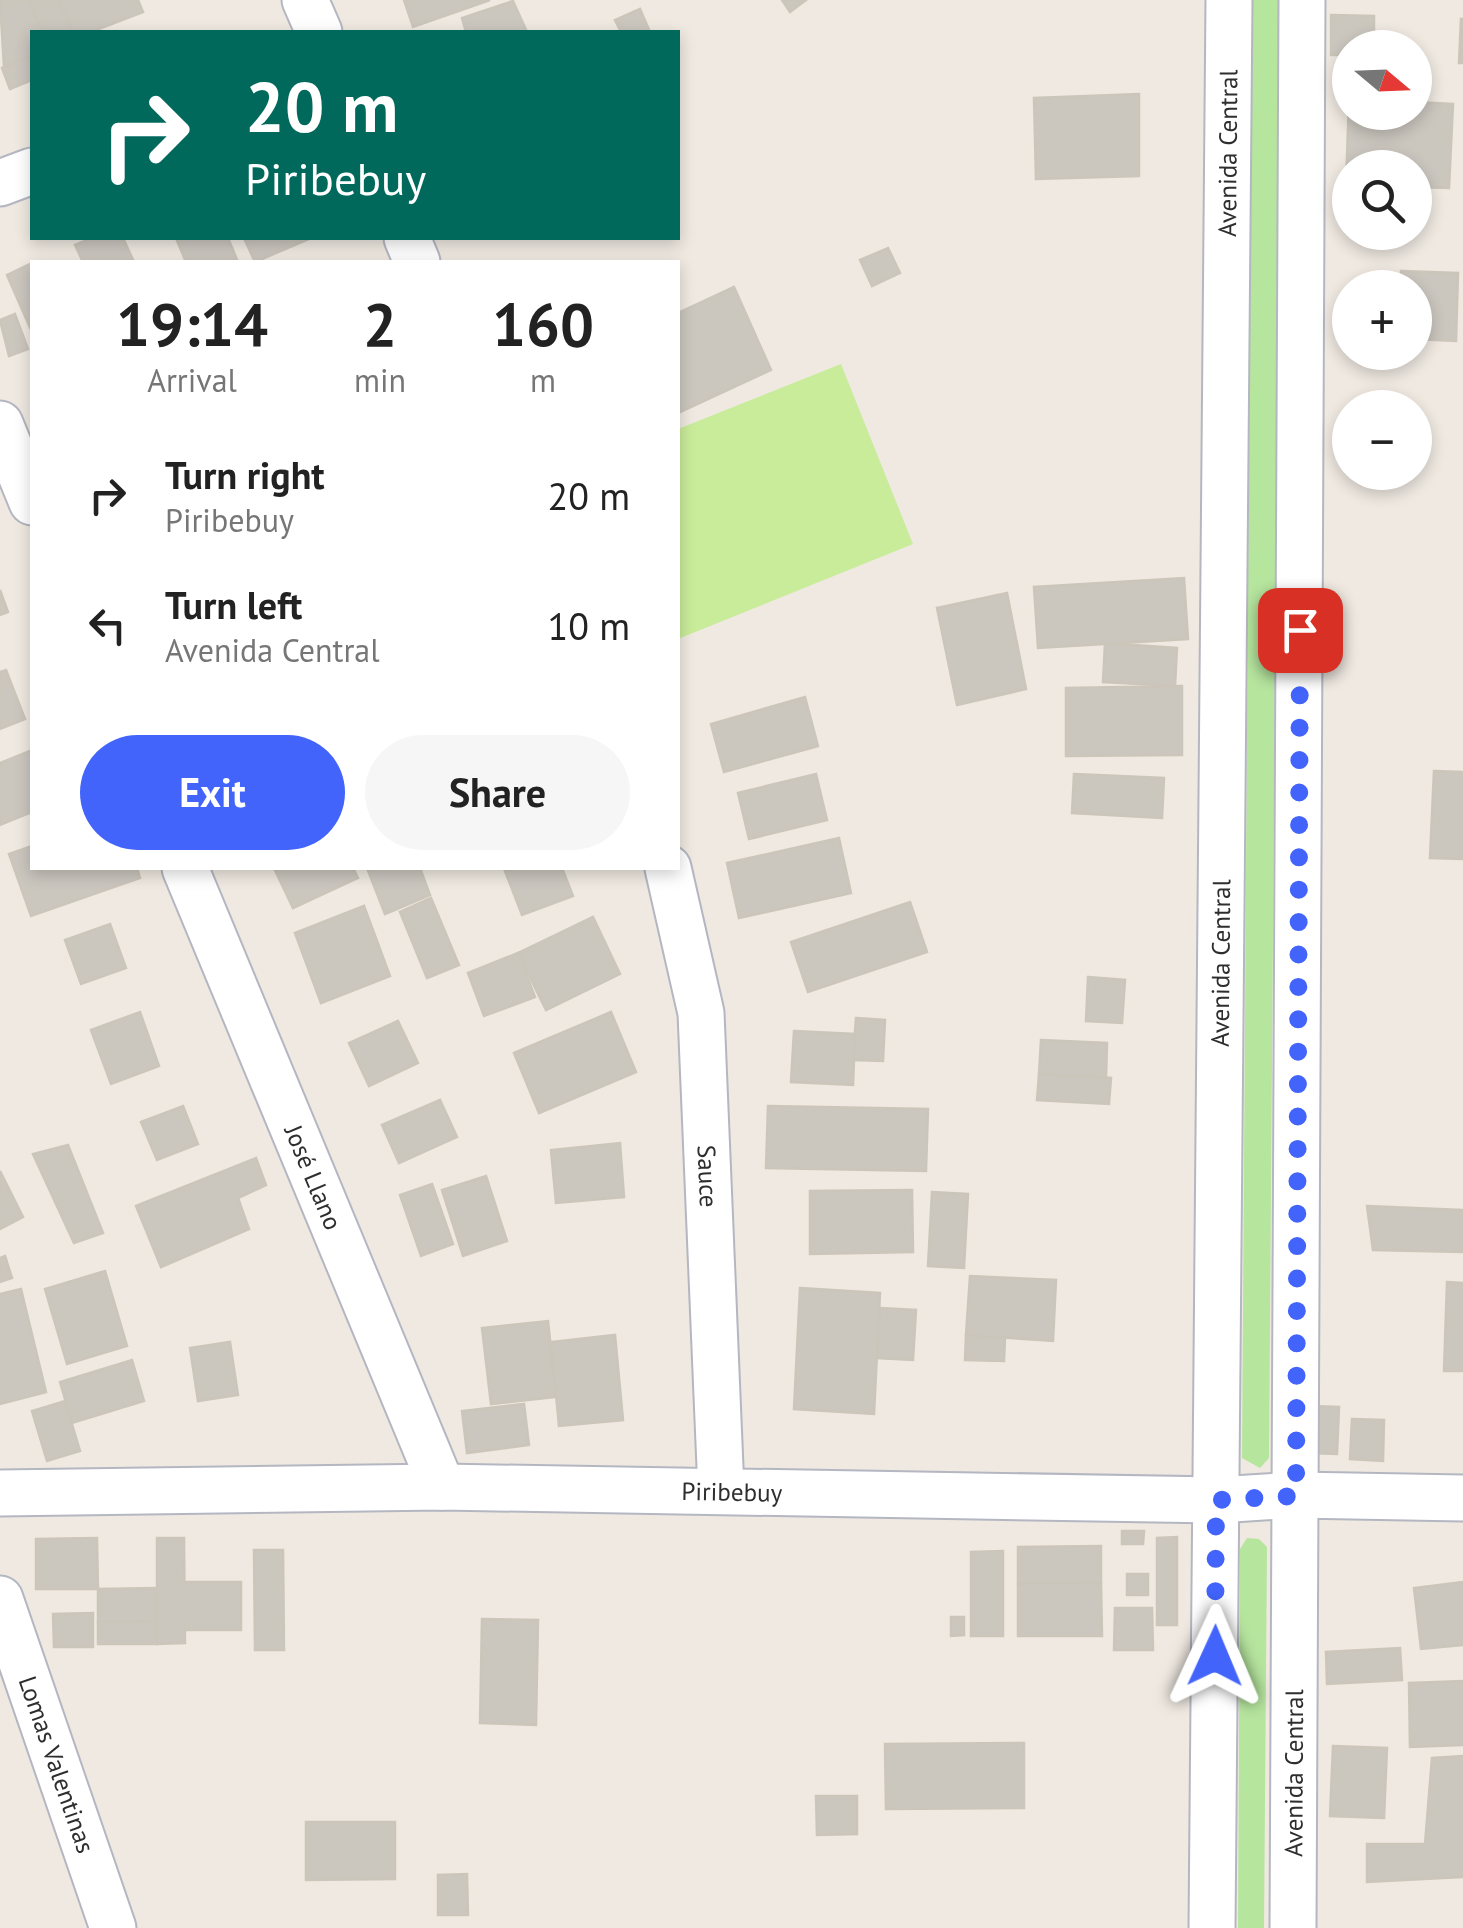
<!DOCTYPE html>
<meta charset="utf-8">
<style>
body{margin:0;font-family:"PT Sans",sans-serif;background:#f6f6f6;color:#222;height:100vh;display:flex;flex-direction:column;font-size:38px;white-space:nowrap}
*{box-sizing:border-box;margin:0}
p{font-size:32px;color:#767676}
.icon{flex:none;width:55px;height:55px;fill:none;stroke:currentColor;stroke-width:2;stroke-linecap:round;stroke-linejoin:round}
.map{position:relative;flex:1;overflow:hidden}
.details{position:absolute;left:30px;top:260px;width:650px;height:610px;display:flex;flex-direction:column;background:#fff;border-radius:0px;box-shadow:0 5px 15px #0003}
.details>*{flex:none}
.guide{position:absolute;left:30px;top:30px;width:650px;height:210px;border-radius:0px;box-shadow:0 5px 15px #0003;background:#00695c;color:#fff;overflow:hidden}
.needle{width:65px;rotate:109deg}
.controls{position:absolute;left:1332px;top:30px;display:grid;gap:20px}
.controls a{display:grid;place-items:center;width:100px;height:100px;border-radius:50%;background:#fff;box-shadow:0 5px 15px #0003;font-size:50px}
.pin{position:absolute;display:grid;place-items:center;width:85px;height:85px;color:#fff;margin:-42px;border-radius:20px;box-shadow:0 5px 15px #0006}
.me{position:absolute;width:110px;margin:-55px;rotate:1deg;stroke-linejoin:round;filter:drop-shadow(0 0 8px #0008)}
.turn{display:flex;align-items:center;gap:35px;height:210px;padding:0 50px;font-size:45px}
.turn .icon{width:130px;height:130px;stroke-width:2.5}
.turn b{display:block;font-size:70px;line-height:85px}
.eta{display:flex;justify-content:space-evenly;align-items:center;height:170px;text-align:center}
.eta b{font-size:60px;font-weight:700;line-height:70px}
.cta{display:flex;gap:20px;margin-top:auto;padding:20px 50px}
.cta a{flex:1;height:115px;border-radius:60px;background:#4264fb;color:#fff;font-size:40px;font-weight:700;line-height:115px;text-align:center}
.cta a+a{background:#f6f6f6;color:#222}
ul{padding:0;list-style:none}
li{display:flex;align-items:center;gap:30px;height:130px;padding:0 50px}
li div{flex:1}
li b{display:block;font-size:38px}
li em{font-style:normal}
.map>svg:first-child{display:block}
</style>
<div class="map">
<svg width="1463" height="1928" viewBox="0 0 1463 1928">
<rect width="100%" height="100%" fill="#efe9e1"/>
<g fill="#b6e59e">
<path d="M1252 0H1280L1269 1458 1260 1468 1242 1458Z"/>
<path d="M1247 1538 1259 1539 1267 1547 1264 1928H1238L1240 1549Z"/>
</g>
<path fill="#c9ec9a" d="M841 364 913 544 678 639V429Z"/>
<g fill="#cbc7bf" stroke="#cbc5ba" stroke-width="2.5">
<path d="M0 0H30L42 32H32V56L4 67Z"/>
<path d="M30 0H59L72 32H42Z"/>
<path d="M59 0H138L143 12 91 32H72Z"/>
<path d="M404 0H490L413 27Z"/>
<path d="M782 0H806L790 12Z"/>
<path d="M513 1 527 32H466L462 18Z"/>
<path d="M640 9 650 32H621L615 20Z"/>
<path d="M1331 15 1374 16V48H1350V55H1331Z"/>
<path d="M1461 19H1463V63H1459Z"/>
<path d="M32 56V80L10 89 2 68Z"/>
<path d="M1139 94V176L1036 179 1034 98Z"/>
<path d="M1349 100 1350 112H1415V102L1453 104 1449 188 1415 187V168H1350V185L1346 184Z"/>
<path d="M92 238H123L134 262H83L75 245Z"/>
<path d="M176 238H228L238 262H186Z"/>
<path d="M244 238H311L255 262Z"/>
<path d="M888 248 900 273 872 286 860 260Z"/>
<path d="M32 263V332L7 275Z"/>
<path d="M1401 271 1458 273 1456 341 1415 339V288H1401Z"/>
<path d="M734 287 771 370 678 413V313Z"/>
<path d="M15 314 28 349 9 356 0 320Z"/>
<path d="M1184 578 1188 639 1038 648 1034 587Z"/>
<path d="M0 590 8 612 0 615Z"/>
<path d="M1007 593 1026 689 957 705 937 608Z"/>
<path d="M1105 643 1177 648 1175 686 1103 682Z"/>
<path d="M6 670 25 719 0 729V672Z"/>
<path d="M1182 686V755L1066 756V688Z"/>
<path d="M805 697 818 746 724 772 711 724Z"/>
<path d="M32 750V812L0 825V763Z"/>
<path d="M1434 771 1463 772V859L1430 858Z"/>
<path d="M816 774 827 820 749 839 738 793Z"/>
<path d="M1074 774 1164 778 1162 818 1072 813Z"/>
<path d="M839 838 851 893 739 918 727 863Z"/>
<path d="M32 846V868H137L140 878 31 916 9 854Z"/>
<path d="M274 868H353L358 878 293 908Z"/>
<path d="M367 868H420L430 895 385 914Z"/>
<path d="M513 868H562L573 896 522 915 505 871Z"/>
<path d="M431 898 459 965 427 978 400 912Z"/>
<path d="M910 902 927 952 808 992 791 942Z"/>
<path d="M364 906 390 976 321 1003 295 933Z"/>
<path d="M593 917 620 974 546 1010 518 953Z"/>
<path d="M110 924 126 968 81 984 65 940Z"/>
<path d="M518 953 535 997 484 1016 468 973Z"/>
<path d="M1088 977 1125 980 1122 1023 1086 1021Z"/>
<path d="M140 1012 159 1066 111 1084 91 1030Z"/>
<path d="M611 1012 636 1072 539 1113 514 1053Z"/>
<path d="M856 1018 885 1020 883 1061 853 1060Z"/>
<path d="M398 1021 418 1063 369 1086 349 1043Z"/>
<path d="M794 1031 855 1034 853 1085 791 1082Z"/>
<path d="M1041 1040 1107 1043 1106 1078 1039 1074Z"/>
<path d="M1039 1074 1111 1078 1109 1104 1037 1100Z"/>
<path d="M440 1100 457 1137 399 1163 382 1125Z"/>
<path d="M183 1106 198 1144 157 1160 141 1122Z"/>
<path d="M768 1106 928 1109 926 1171 766 1168Z"/>
<path d="M620 1143 624 1197 556 1203 551 1150Z"/>
<path d="M68 1145 103 1233 74 1243 33 1154Z"/>
<path d="M256 1158 266 1185 238 1198 249 1229 161 1267 136 1206Z"/>
<path d="M0 1171 23 1217 0 1229Z"/>
<path d="M486 1176 507 1241 463 1256 442 1190Z"/>
<path d="M432 1184 453 1244 421 1256 400 1195Z"/>
<path d="M912 1190 913 1252 810 1254V1191Z"/>
<path d="M932 1192 968 1194 964 1268 928 1266Z"/>
<path d="M1367 1206 1463 1210V1252L1373 1250Z"/>
<path d="M5 1256 12 1278 0 1282V1258Z"/>
<path d="M105 1271 127 1346 67 1364 45 1289Z"/>
<path d="M970 1276 1056 1280 1053 1341 966 1335Z"/>
<path d="M1447 1282 1463 1283V1371H1444Z"/>
<path d="M800 1288 880 1293 874 1414 794 1409Z"/>
<path d="M21 1289 46 1392 0 1404V1294Z"/>
<path d="M880 1308 916 1310 913 1360 877 1358Z"/>
<path d="M548 1321 556 1397 491 1404 482 1328Z"/>
<path d="M615 1335 623 1420 559 1426 551 1342Z"/>
<path d="M966 1335 1005 1338 1004 1361 965 1360Z"/>
<path d="M230 1342 238 1395 198 1401 190 1348Z"/>
<path d="M132 1360 144 1401 72 1423 60 1382Z"/>
<path d="M65 1401 80 1451 47 1461 32 1411Z"/>
<path d="M524 1404 529 1445 467 1453 462 1411Z"/>
<path d="M1311 1406 1339 1407 1337 1454 1310 1453Z"/>
<path d="M1352 1419 1384 1420 1383 1461 1350 1459Z"/>
<path d="M1122 1531H1144L1143 1544H1122Z"/>
<path d="M1177 1537V1625H1157V1538Z"/>
<path d="M97 1538 98 1589H36V1539Z"/>
<path d="M157 1538H184L185 1643 157 1644Z"/>
<path d="M1101 1546V1583L1018 1584V1547Z"/>
<path d="M254 1550H283L284 1650H255Z"/>
<path d="M1003 1551V1636H971V1552Z"/>
<rect x="1127" y="1574" width="21" height="21"/>
<rect x="184" y="1582" width="57" height="48"/>
<path d="M1463 1582V1645L1421 1649 1414 1588Z"/>
<path d="M1101 1583 1102 1636H1018V1584Z"/>
<path d="M157 1588V1621L98 1622V1589Z"/>
<path d="M1115 1608H1152L1153 1650H1114Z"/>
<path d="M93 1613V1647H54L53 1614Z"/>
<path d="M951 1617H964V1635L951 1636Z"/>
<path d="M482 1619 538 1620 536 1725 480 1723Z"/>
<path d="M157 1621V1644H98V1622Z"/>
<path d="M1400 1648 1402 1680 1327 1684 1326 1652Z"/>
<path d="M1463 1681V1745L1410 1747 1409 1683Z"/>
<path d="M1024 1743V1808L886 1809 885 1744Z"/>
<path d="M1333 1746 1387 1748 1384 1818 1330 1816Z"/>
<path d="M1463 1756V1877L1367 1882V1844H1425L1432 1758Z"/>
<path d="M816 1796H857V1834L817 1835Z"/>
<path d="M306 1822H395V1879L306 1880Z"/>
<path d="M467 1874 468 1915H438V1875Z"/>
</g>
<g fill="none" stroke-linecap="round" stroke-linejoin="round">
<defs>
<g id="minor">
<path d="M305 0 319 32"/>
<path d="M0 183 32 171"/>
<path d="M407 238 417 262"/>
<path d="M0 424 32 502"/>
<path id="s1" d="M185 868 442 1487"/>
<path id="s2" d="M668 868 701 1013 721 1491"/>
<path id="s3" d="M0 1493 442 1487 1217 1500 1296 1495 1463 1498"/>
<path id="s4" d="M0 1599 113 1928"/>
<path id="s5" d="M1212 1928 1229 0"/>
<path id="s6" d="M1293 1928 1302 0"/>
</g>
</defs>
<use href="#minor" stroke="#b4b7c1" stroke-width="49"/>
<use href="#minor" stroke="#fff" stroke-width="45"/>
</g>
<g fill="none" stroke-linecap="round" stroke-linejoin="round">
<path stroke="#4264fb" stroke-width="18" stroke-dasharray="0 32.4" d="M1215 1656 1216 1500 1296 1496 1300 630"/>
</g>
<g text-anchor="middle" stroke-width="8" stroke-linejoin="round" paint-order="stroke">
<g font-size="25" fill="#2e2e2e" stroke="#fff">
<text dy="9" stroke="none"><textPath href="#s5" startOffset="1775">Avenida Central</textPath></text>
<text dy="9" stroke="none"><textPath href="#s5" startOffset="965">Avenida Central</textPath></text>
<text dy="9" stroke="none"><textPath href="#s1" startOffset="335">José Llano</textPath></text>
<text dy="9" stroke="none"><textPath href="#s2" startOffset="312">Sauce</textPath></text>
<text dy="9" stroke="none"><textPath href="#s3" startOffset="732">Piribebuy</textPath></text>
<text dy="9" stroke="none"><textPath href="#s4" startOffset="175">Lomas Valentinas</textPath></text>
<text dy="9" stroke="none"><textPath href="#s6" startOffset="155">Avenida Central</textPath></text>
</g>
</g>
</svg>
<div class="controls">
<a><svg class="needle" viewBox="-14 -14 28 28"><path d="M0-13l5 13h-10z" fill="#e53935"/><path d="M0 13l5-13h-10z" fill="#767676"/></svg></a>
<a><svg class="icon" aria-label="search" viewBox="0 0 24 24"><circle cx="10" cy="10" r="6"/><path d="M15 15l6 6"/></svg></a>
<a>+</a>
<a>−</a>
</div>
<div class="pin" style="left:1300px;top:630px;background:#d93025"><svg class="icon" aria-label="arrive" viewBox="0 0 24 24"><path d="M6 21V4h12l-3 4 3 4H6"/></svg></div>
<svg class="me" style="left:1215px;top:1656px" viewBox="-20 -20 40 40"><path d="M0-17L14 15 0 8-14 15z" fill="#4264fb" stroke="#fff" stroke-width="4"/></svg>
<div class="guide">
<div class="turn"><svg class="icon" aria-label="right" viewBox="0 0 24 24"><path d="M7 20v-9h11M14 6l5 5-5 5"/></svg><div><b>20 m</b>Piribebuy</div></div>
</div>
<section class="details">
<div class="eta">
<div><b>19:14</b><p>Arrival</p></div>
<div><b>2</b><p>min</p></div>
<div><b>160</b><p>m</p></div>
</div>
<ul>
<li><svg class="icon" aria-label="right" viewBox="0 0 24 24"><path d="M7 20v-9h11M14 6l5 5-5 5"/></svg><div><b>Turn right</b><p>Piribebuy</p></div><em>20 m</em></li>
<li><svg class="icon" aria-label="left" viewBox="0 0 24 24"><path d="M17 20v-9H6M10 6l-5 5 5 5"/></svg><div><b>Turn left</b><p>Avenida Central</p></div><em>10 m</em></li>
</ul>
<div class="cta"><a>Exit</a><a>Share</a></div>
</section>
</div>
